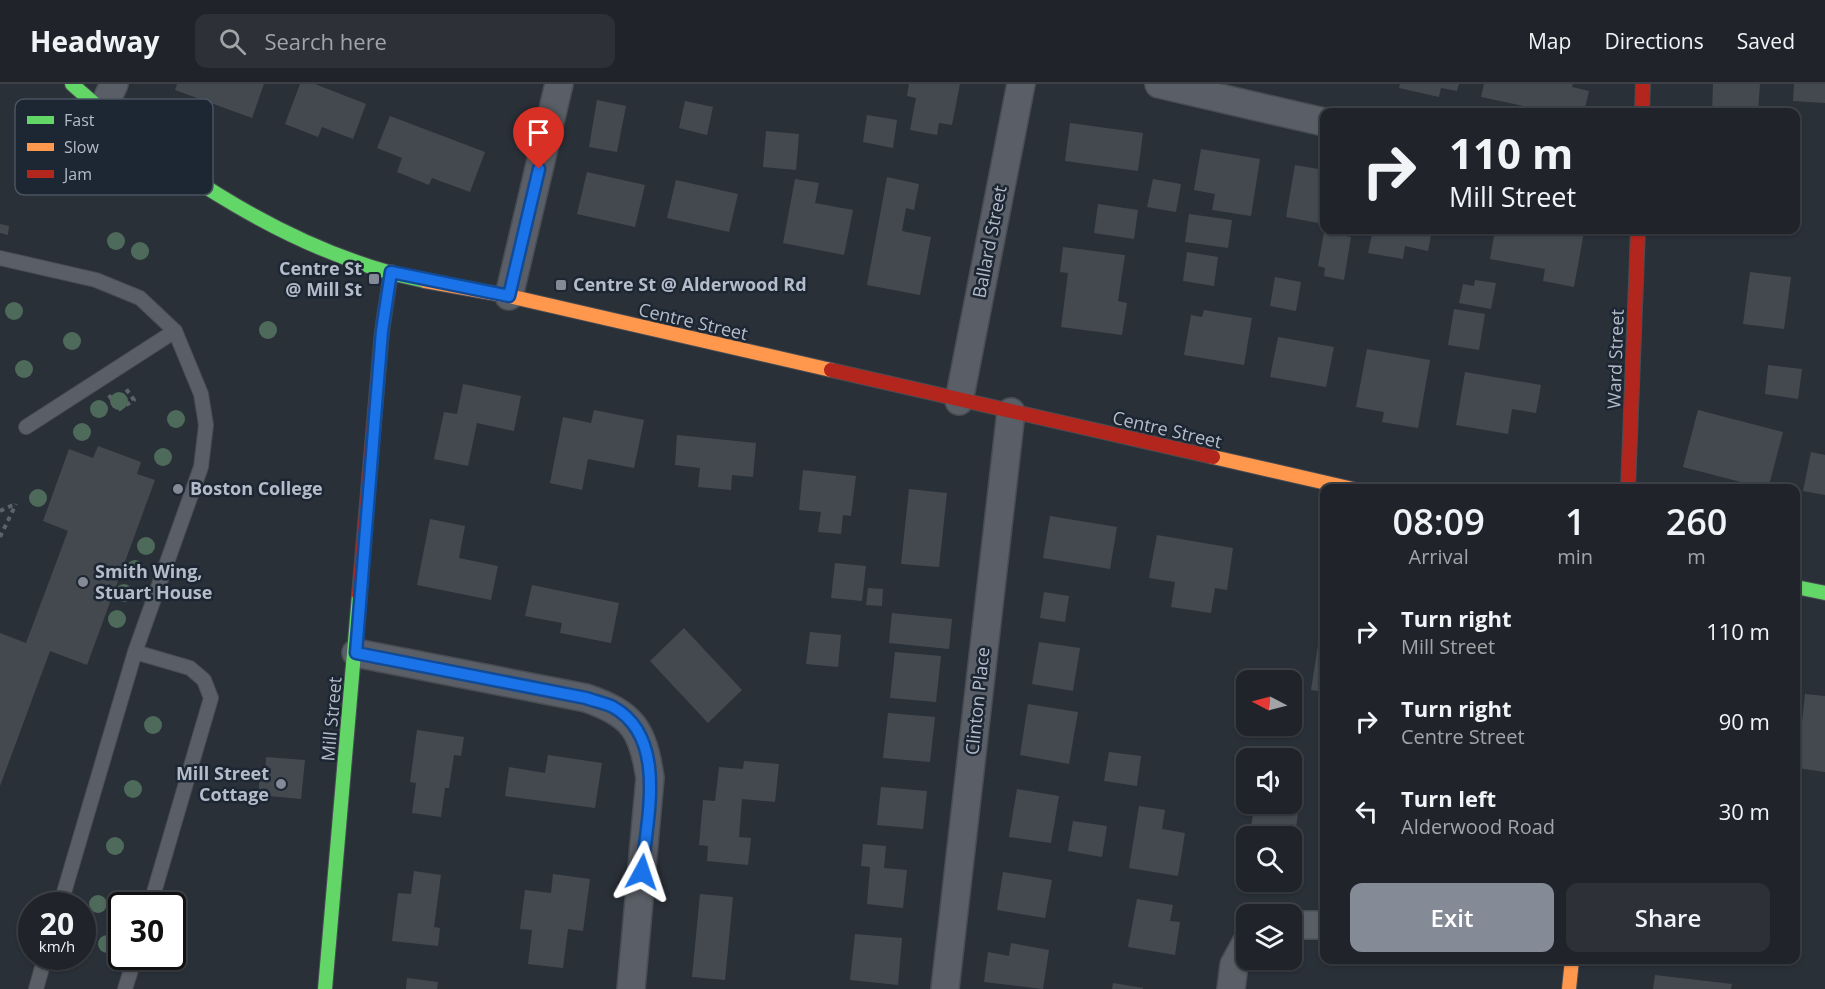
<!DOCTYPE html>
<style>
body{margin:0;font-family:"Open Sans",sans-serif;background:#2d3036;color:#f1f3f6;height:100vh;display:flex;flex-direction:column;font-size:22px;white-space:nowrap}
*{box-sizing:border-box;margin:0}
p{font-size:20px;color:#a2a4a8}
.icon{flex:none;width:33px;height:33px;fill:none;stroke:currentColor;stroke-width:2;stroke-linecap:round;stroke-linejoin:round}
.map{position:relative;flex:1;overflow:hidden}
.details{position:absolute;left:1320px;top:400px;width:480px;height:480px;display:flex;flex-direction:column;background:#20242a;border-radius:12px;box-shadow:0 2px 4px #0004,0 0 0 2px #3d4147}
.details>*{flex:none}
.banner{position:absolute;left:1320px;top:24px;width:480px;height:126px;border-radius:12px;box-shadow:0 2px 4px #0004,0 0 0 2px #3d4147;background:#20242a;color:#f1f3f6;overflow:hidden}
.needle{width:39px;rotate:276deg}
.controls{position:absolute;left:1236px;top:586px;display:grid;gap:12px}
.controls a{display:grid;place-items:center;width:66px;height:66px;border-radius:12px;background:#20242a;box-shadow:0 2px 4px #0004,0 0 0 2px #3d4147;font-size:30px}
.speed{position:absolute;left:18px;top:808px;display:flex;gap:12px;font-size:30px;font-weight:700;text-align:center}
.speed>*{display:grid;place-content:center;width:78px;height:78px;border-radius:50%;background:#20242a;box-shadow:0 2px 4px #0004,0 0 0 2px #3d4147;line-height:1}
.speed small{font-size:15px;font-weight:400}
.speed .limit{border:3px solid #111;border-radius:9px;background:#fff;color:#111}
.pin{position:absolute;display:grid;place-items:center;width:51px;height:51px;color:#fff;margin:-62px -26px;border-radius:50% 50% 50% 0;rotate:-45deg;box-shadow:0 0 6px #0007}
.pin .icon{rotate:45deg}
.me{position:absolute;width:66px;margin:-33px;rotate:5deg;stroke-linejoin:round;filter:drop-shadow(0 0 4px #0008)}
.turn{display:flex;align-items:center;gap:21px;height:126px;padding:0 30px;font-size:27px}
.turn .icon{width:78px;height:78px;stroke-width:2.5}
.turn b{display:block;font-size:42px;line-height:51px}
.eta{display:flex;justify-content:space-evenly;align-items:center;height:102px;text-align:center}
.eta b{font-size:36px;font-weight:600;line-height:42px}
.cta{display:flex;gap:12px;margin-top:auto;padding:12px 30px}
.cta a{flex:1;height:69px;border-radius:12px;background:#848b96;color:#fff;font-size:24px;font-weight:600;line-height:69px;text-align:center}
.cta a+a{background:#2d3036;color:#f1f3f6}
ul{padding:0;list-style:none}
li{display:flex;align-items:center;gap:18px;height:90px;padding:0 30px}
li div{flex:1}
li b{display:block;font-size:22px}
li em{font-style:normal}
header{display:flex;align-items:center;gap:36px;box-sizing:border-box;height:84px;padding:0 30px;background:#20242a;border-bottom:2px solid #3d4147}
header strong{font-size:28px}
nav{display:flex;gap:33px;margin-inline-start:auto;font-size:21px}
.search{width:420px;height:54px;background:#2d3036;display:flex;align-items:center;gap:15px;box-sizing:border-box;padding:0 21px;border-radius:12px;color:#a2a4a8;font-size:22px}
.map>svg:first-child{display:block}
</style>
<header>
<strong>Headway</strong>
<div class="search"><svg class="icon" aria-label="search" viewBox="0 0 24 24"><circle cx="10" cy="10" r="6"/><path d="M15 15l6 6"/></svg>Search here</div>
<nav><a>Map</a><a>Directions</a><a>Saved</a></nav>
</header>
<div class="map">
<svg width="1825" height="905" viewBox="0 0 1825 905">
<rect width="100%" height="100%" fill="#2a3038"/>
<g fill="#444950">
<path d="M177 0H264L252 34 175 6Z"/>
<path d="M300 0H315L366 20 353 55 322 43 318 53 285 40Z"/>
<path d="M909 0H960L952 41 939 39 937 51 910 46 916 14 907 12Z"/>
<path d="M1400 0H1459L1457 7 1441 4 1439 13 1399 4Z"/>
<path d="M1484 0H1573L1572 3 1589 7 1584 28H1552L1481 13Z"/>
<path d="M1713 0H1760L1758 28H1712Z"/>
<path d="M1794 0H1825V19L1793 17Z"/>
<path d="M597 16 626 22 617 68 589 63Z"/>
<path d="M685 17 713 23 707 51 679 44Z"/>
<path d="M867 31 897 36 893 64 863 58Z"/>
<path d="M390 32 485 68 470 108 432 94 429 101 397 88 402 74 377 64Z"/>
<path d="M1070 39 1143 49 1138 87 1065 77Z"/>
<path d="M766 47 799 50 796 86 763 83Z"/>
<path d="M1201 65 1260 75 1251 132 1212 126 1215 110 1194 106Z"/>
<path d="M1295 81 1324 86V140L1286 133Z"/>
<path d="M587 88 645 101 635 143 577 130Z"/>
<path d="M887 93 919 100 914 126 906 124 902 147 931 153 920 211 867 201Z"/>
<path d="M795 95 819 99 815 119 853 126 844 171 783 159Z"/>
<path d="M1153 95 1181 100 1176 128 1147 123Z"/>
<path d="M676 96 738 110 729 148 667 134Z"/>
<path d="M1098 120 1138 126 1134 155 1094 149Z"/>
<path d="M1189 130 1232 136 1228 164 1185 158Z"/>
<path d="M0 140 9 142 8 151 0 149Z"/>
<path d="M1373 146H1432L1428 167 1405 162 1403 175 1368 169Z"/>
<path d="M1495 146 1584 148 1574 203 1543 197 1545 185 1490 175Z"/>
<path d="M1324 148 1351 153 1344 196 1324 192 1325 184 1318 182Z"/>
<path d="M1063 163 1125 171 1118 217 1127 219 1122 251 1061 243 1068 189 1060 188Z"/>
<path d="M1187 168 1218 173 1214 202 1183 197Z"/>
<path d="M1750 188 1791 193 1784 245 1743 240Z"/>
<path d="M1275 193 1301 198 1296 227 1270 222Z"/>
<path d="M1475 196 1496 199 1491 225 1459 219 1463 200 1474 202Z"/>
<path d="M1454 225 1485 230 1479 266 1448 261Z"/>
<path d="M1204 226 1252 234 1244 281 1184 271 1191 231 1202 233Z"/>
<path d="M1278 253 1334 263 1326 303 1270 293Z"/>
<path d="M1367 265 1430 276 1418 344 1382 338 1384 328 1356 323Z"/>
<path d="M1768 281 1802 285 1798 315 1765 310Z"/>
<path d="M1465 288 1541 301 1536 329 1512 325 1508 350 1456 341Z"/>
<path d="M463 300 521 312 514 347 477 339 468 382 434 375 444 328 457 330Z"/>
<path d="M594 326 644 336 634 384 588 375 582 406 550 399 563 333 591 339Z"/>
<path d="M1698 326 1783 348 1768 405 1683 383Z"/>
<path d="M677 351 756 359 753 393 732 391 731 406 698 403 700 384 675 381Z"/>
<path d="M98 362 141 378 137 390 155 396 87 581 50 567 0 702V549L26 559 68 447 43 437 69 365 93 374Z"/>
<path d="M1811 368 1825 371V411L1803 407Z"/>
<path d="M803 386 856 392 851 432 843 431 841 450 818 448 821 428 799 426Z"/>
<path d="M909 405 947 409 939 483 901 480Z"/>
<path d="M1050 432 1117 443 1110 485 1043 474Z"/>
<path d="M430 435 465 442 459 474 498 482 491 516 417 501Z"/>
<path d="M1157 451 1233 464 1227 506 1215 504 1211 529 1171 523 1175 498 1149 494Z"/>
<path d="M835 479 866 482 862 517 831 514Z"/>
<path d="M532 501 619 519 611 559 560 549 562 539 525 532Z"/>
<path d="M868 504 883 505 882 522 866 521Z"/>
<path d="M1044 508 1069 512 1065 538 1040 534Z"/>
<path d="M892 529 952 535 949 565 889 559Z"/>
<path d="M684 544 742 606 708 639 650 577Z"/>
<path d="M810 548 841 551 838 583 806 580Z"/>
<path d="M1039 558 1080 564 1073 607 1032 600Z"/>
<path d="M1318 561 1324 562V608L1311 606Z"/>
<path d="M895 568 941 572 936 618 890 614Z"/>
<path d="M1805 610 1825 612V688L1797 684Z"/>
<path d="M1028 620 1078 628 1069 680 1020 671Z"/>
<path d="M888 629 935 633 930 678 883 674Z"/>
<path d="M417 646 464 653 461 672 454 671 449 704H445L441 733 412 729 416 699 410 698Z"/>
<path d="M1109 668 1141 672 1137 702 1104 697Z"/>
<path d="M548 671 602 679 595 724 505 712 509 683 545 689Z"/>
<path d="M266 673 305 676 301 715 258 711 260 689H265Z"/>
<path d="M744 677 779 680 775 718 742 715 739 753 751 754 748 781 707 777 708 762 699 761 703 716 715 717 719 683 743 685Z"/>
<path d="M881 703 927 707 923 745 877 741Z"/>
<path d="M1292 703 1302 705 1293 762 1292 753H1249L1255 720H1292Z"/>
<path d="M1017 705 1059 712 1051 759 1009 753Z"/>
<path d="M1139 722 1165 726 1162 745 1185 749 1178 792 1129 784Z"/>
<path d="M1073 737 1107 742 1102 773 1068 767Z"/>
<path d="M863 760 886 762 884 784 907 786 903 824 867 820 870 783 861 782Z"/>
<path d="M414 787 441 791 434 843 440 844 438 862 392 857 398 809 411 810Z"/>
<path d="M1003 788 1052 796 1045 834 997 826Z"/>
<path d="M553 790 590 795 583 847 568 845 563 884 528 880 532 846 520 845 525 806 551 809Z"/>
<path d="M700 810 733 813 725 896 692 893Z"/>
<path d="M1137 815 1173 821 1170 837 1180 838 1175 871 1128 863Z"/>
<path d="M855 850 902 854 898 901 850 896Z"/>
<path d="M1011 859 1049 866 1043 905 984 898 988 868 1009 872Z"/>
<path d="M1655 891 1732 900 1731 905H1653Z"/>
<path d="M407 894 438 898 437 905H406Z"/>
<path d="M1113 899 1143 904V905H1112Z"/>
</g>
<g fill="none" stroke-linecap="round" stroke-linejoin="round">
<defs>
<g id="lane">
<path d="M0 174 96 196 140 214 175 247 201 310 206 341 201 383 135 568 60 822"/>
<path d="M26 343 175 247"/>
<path d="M135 568 190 584 204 596 211 614 150 822"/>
<path d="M36 905 45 873"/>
<path d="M125 905 135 873"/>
</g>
<g id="street">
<path d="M1159 0 1324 38"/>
<path d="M101 28 114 0"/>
<path d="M509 212 559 0"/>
<path d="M959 317 1021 0"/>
<path d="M356 569 586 614C633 630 643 646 650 694L631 905"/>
<path d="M1292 841H1324"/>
<path d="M945 905 1011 328"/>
<path d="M1231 905 1234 881 1246 859"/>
</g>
<g id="fast">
<path d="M72 0C169 88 296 171 425 197"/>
<path d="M1796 503 1825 509"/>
<path d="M325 905 359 511"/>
</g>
<g id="slow">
<path d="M425 197 509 212 831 286"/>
<path d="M1213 373 1353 405"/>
<path d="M1569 905 1572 876"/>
</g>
<g id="jam">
<path d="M1642 28 1643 0"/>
<path d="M831 286 1213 373"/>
<path d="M1628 405 1638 146"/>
<path d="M359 511 382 247 391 188"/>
</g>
</defs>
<use href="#lane" stroke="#484c53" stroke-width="16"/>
<use href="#street" stroke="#484c53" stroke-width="30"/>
<use href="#fast" stroke="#484c53" stroke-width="16"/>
<use href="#slow" stroke="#484c53" stroke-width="16"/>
<use href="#jam" stroke="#484c53" stroke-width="16"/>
<g stroke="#5d636a" stroke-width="4" stroke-dasharray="4.5 4.5" stroke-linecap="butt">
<path d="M109 311 118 326 134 316 124 302"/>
<path d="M0 427 15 420"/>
<path d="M0 453 16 420"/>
</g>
<use href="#lane" stroke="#5a5e66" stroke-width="14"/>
<use href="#street" stroke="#5a5e66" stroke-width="27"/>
<use href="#fast" stroke="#63d668" stroke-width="14"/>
<use href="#slow" stroke="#ff974d" stroke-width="14"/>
<use href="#jam" stroke="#b3261e" stroke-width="14"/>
</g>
<g fill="#4e6a5a">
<circle cx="116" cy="157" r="9"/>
<circle cx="140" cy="167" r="9"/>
<circle cx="14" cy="227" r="9"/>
<circle cx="268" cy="246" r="9"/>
<circle cx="72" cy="257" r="9"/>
<circle cx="24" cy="285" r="9"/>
<circle cx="119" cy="317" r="9"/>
<circle cx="99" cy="325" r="9"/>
<circle cx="176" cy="335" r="9"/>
<circle cx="82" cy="348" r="9"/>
<circle cx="163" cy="373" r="9"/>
<circle cx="38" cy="414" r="9"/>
<circle cx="146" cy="462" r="9"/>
<circle cx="135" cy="485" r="9"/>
<circle cx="124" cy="509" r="9"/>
<circle cx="117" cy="535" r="9"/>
<circle cx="153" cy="641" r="9"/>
<circle cx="133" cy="705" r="9"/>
<circle cx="115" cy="762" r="9"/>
<circle cx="98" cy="820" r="9"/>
<circle cx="107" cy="860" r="9"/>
</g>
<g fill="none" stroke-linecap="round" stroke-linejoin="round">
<defs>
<path id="route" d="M539 85 509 212 391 188 382 247 356 569 586 614C594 617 605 619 613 623 669 654 646 737 642 788"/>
</defs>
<use href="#route" stroke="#114b97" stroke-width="15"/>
<use href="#route" stroke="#1a73e8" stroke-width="10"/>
</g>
<g fill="#848b96" stroke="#1d2633" stroke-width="2">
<rect x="368" y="189" width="12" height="12" rx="3"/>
<rect x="555" y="195" width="12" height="12" rx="3"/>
<circle cx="178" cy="405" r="6"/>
<circle cx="83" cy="498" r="6"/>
<circle cx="281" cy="700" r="6"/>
</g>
<g text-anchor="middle" stroke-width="5" stroke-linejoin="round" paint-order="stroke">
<g font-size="18" fill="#b4bcc9" stroke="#1d2633">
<text transform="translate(990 158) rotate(-79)" y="6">Ballard Street</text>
<text transform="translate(693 238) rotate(13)" y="6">Centre Street</text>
<text transform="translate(1616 275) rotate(-88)" y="6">Ward Street</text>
<text transform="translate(1167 346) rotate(13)" y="6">Centre Street</text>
<text transform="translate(978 617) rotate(-84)" y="6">Clinton Place</text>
<text transform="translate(332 635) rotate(-85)" y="6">Mill Street</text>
</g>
<g font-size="18" font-weight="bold" fill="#b4bcc9" stroke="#1d2633" text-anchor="start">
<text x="362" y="191" text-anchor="end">Centre St<tspan x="362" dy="21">@ Mill St</tspan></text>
<text x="573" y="207">Centre St @ Alderwood Rd</text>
<text x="190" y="411">Boston College</text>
<text x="95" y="494">Smith Wing,<tspan x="95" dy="21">Stuart House</tspan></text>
<text x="269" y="696" text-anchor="end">Mill Street<tspan x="269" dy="21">Cottage</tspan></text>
</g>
</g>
<rect x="15" y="15" width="198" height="96" rx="9" fill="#1d2633" stroke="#4a5360" stroke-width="1.5"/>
<rect x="27" y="32" width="27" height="8" fill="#63d668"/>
<rect x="27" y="59" width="27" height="8" fill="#ff974d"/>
<rect x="27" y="86" width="27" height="8" fill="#b3261e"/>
<g font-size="16" fill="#b4bcc9">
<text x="64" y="42">Fast</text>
<text x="64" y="69">Slow</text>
<text x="64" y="96">Jam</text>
</g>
</svg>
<div class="controls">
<a><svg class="needle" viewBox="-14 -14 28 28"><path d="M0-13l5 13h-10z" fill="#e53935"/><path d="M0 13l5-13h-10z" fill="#a2a4a8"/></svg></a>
<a><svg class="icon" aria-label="sound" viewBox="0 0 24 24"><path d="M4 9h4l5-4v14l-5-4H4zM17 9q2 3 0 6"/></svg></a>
<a><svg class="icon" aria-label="search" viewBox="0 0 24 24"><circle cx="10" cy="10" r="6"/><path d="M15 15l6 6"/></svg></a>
<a><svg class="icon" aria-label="layers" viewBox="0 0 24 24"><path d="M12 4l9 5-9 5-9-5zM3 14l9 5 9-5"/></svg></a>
</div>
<div class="speed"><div>20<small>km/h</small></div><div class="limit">30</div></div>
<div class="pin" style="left:539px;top:85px;background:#d93025"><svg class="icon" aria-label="arrive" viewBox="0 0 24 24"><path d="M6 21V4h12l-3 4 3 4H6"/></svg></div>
<svg class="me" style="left:642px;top:788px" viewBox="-20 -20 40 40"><path d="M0-17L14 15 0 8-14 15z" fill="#1a73e8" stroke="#fff" stroke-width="4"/></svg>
<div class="banner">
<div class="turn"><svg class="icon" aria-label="right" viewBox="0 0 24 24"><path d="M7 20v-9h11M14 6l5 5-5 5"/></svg><div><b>110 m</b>Mill Street</div></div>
</div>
<section class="details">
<div class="eta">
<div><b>08:09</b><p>Arrival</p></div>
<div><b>1</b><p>min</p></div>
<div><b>260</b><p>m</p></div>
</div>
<ul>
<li><svg class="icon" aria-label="right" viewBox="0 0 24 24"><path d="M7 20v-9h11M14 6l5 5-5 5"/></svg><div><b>Turn right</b><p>Mill Street</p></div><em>110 m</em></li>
<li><svg class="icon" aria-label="right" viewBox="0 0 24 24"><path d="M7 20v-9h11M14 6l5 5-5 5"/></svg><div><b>Turn right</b><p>Centre Street</p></div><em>90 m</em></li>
<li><svg class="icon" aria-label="left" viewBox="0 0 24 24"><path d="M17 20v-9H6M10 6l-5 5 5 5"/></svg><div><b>Turn left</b><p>Alderwood Road</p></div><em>30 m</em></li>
</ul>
<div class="cta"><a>Exit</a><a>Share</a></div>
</section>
</div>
